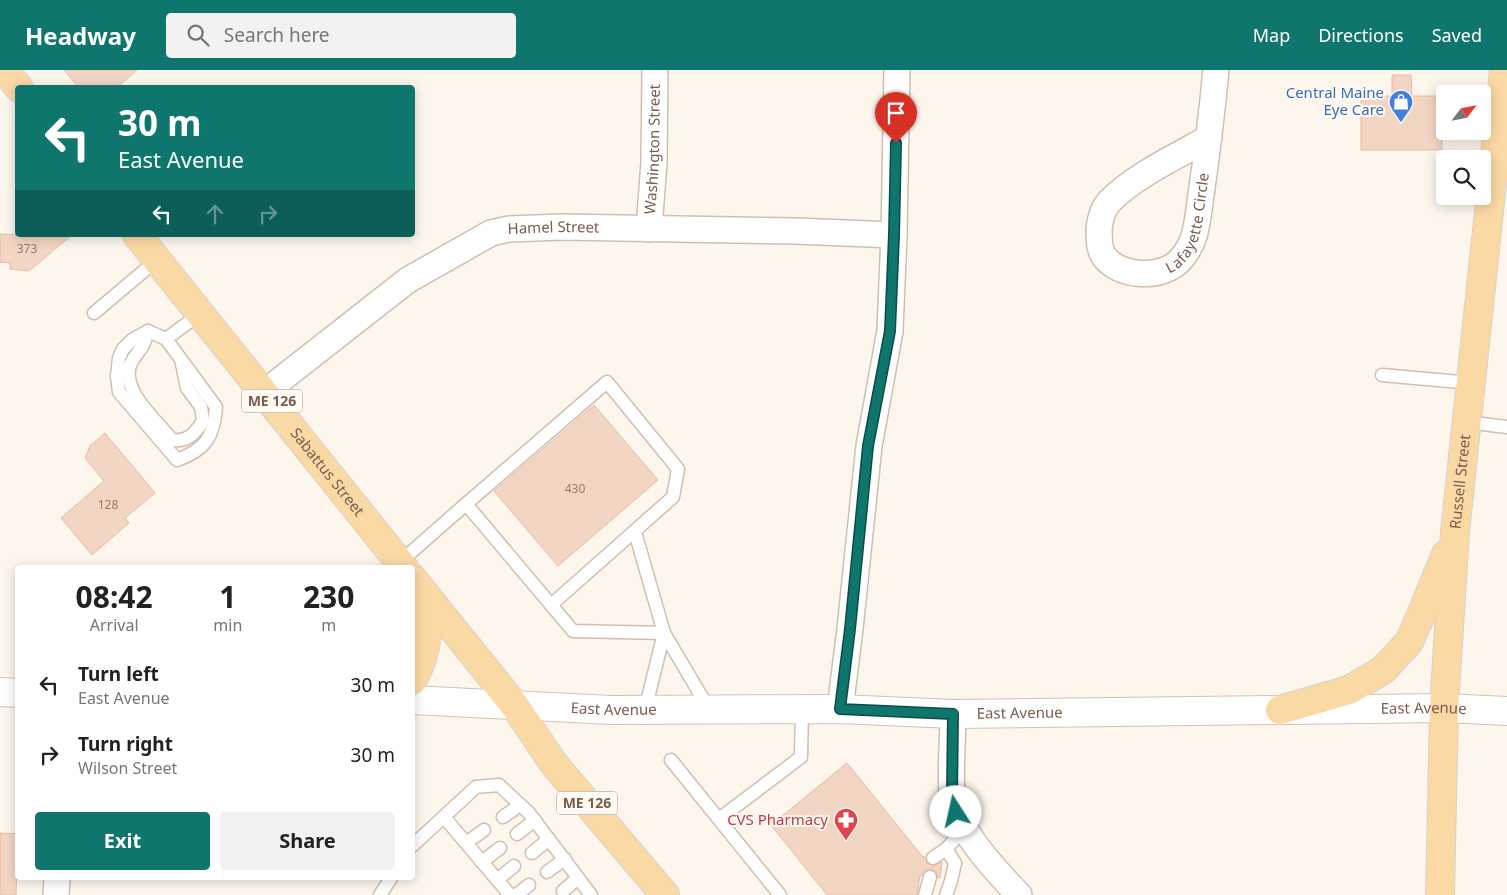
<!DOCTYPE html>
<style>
body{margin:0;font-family:"Noto Sans",sans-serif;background:#f2f2f2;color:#222;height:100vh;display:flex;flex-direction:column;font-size:19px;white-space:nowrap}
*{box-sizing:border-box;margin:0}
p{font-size:16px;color:#767676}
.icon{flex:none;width:28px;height:28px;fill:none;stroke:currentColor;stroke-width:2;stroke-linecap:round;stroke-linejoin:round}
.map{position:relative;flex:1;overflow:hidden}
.panel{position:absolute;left:15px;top:495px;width:400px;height:315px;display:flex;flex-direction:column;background:#fff;border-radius:5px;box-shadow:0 2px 12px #0003}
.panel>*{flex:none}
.banner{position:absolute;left:15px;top:15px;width:400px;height:152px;border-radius:5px;box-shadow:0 2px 12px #0003;background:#0f766e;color:#fff;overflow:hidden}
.needle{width:32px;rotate:58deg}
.tools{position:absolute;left:1436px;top:15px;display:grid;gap:10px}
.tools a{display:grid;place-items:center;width:55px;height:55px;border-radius:5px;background:#fff;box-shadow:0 2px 12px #0003;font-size:25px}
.pin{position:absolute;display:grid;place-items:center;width:42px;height:42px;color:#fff;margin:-51px -21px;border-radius:50% 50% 50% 0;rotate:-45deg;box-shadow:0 0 5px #0007}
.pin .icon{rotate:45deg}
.me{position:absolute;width:55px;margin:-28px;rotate:350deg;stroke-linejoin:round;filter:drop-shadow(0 0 4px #0008)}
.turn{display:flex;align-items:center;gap:18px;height:105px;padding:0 20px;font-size:22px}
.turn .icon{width:65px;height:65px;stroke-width:2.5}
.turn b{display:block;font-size:35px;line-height:42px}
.lanes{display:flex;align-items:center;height:48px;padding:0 20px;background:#0003;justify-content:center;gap:25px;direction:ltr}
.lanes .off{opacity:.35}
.eta{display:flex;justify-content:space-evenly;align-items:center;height:85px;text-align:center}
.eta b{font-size:30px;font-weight:700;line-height:35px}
.button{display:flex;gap:10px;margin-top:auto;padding:10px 20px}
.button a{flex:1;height:58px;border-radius:5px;background:#0f766e;color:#fff;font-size:20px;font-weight:700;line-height:58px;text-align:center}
.button a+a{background:#f2f2f2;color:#222}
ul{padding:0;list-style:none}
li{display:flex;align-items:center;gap:15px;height:70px;padding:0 20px}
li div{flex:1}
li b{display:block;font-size:19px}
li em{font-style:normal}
header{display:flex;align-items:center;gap:30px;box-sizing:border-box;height:70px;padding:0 25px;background:#0f766e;color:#fff}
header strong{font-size:24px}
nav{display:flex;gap:28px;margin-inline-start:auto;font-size:18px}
.search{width:350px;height:45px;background:#f2f2f2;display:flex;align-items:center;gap:12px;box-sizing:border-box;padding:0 18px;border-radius:5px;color:#767676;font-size:19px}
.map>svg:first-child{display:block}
</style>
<header>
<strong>Headway</strong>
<div class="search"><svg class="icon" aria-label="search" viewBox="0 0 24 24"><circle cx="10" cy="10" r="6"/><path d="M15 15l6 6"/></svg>Search here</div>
<nav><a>Map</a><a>Directions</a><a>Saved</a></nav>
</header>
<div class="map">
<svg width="1507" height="825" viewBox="0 0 1507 825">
<rect width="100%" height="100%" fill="#fdf6ec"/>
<g fill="#f3d5c3" stroke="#e6bba3">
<path d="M64 0H137L116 18H79Z"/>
<path d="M1392 5H1411L1412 26H1441L1442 80H1361V26H1392Z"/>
<path d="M0 164 18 165H72L29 201 10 199V193L0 192Z"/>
<path d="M594 335 658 410 558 496 494 421Z"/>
<path d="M105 363 155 423 125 448 129 453 92 485 61 448 104 411 85 388 90 376Z"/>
<path d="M847 693 922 786 925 787 927 793 933 796 942 792 940 808H938L936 802 932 799 925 801 922 806H920L917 825H827L771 755Z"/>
<path d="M0 763 18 764 16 825H0Z"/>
</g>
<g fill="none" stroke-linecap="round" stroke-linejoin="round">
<defs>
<g id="lane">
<path d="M94 243 157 190"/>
<path d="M148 261 166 269 216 337C214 367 205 380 177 390L119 322 117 306 119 288 123 279 132 270Z"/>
<path d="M148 261C146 266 145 271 143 275 138 284 131 289 129 299 125 324 157 351 172 370 187 372 195 364 203 351L201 337 187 318 182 294"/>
<path d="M166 269 201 243"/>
<path d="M1382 305 1471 313"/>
<path d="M1467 352 1507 357"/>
<path d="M466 434 607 312 678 399 673 427 551 535"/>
<path d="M635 462 664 563 709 639"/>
<path d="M400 492 466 434 573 561 664 563"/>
<path d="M645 640 664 563"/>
<path d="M671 690 780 825"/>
<path d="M444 747 510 825"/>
<path d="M503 747 520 735"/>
<path d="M719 749 801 687 802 639"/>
<path d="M517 764 535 750"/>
<path d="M466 773 484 760"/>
<path d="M412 776 476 717 499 715 529 743 591 825"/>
<path d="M532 783 549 769"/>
<path d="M933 788 946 779 965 758"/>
<path d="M482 792 500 778"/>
<path d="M547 802 565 789"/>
<path d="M497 810 514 796"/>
<path d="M563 821 578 808"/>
<path d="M380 825 391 808"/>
<path d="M516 825 529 815"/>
<path d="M925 825 930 807"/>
<path d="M946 825 951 811 955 793 946 779"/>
</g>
<g id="street">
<path id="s1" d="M1209 68C1179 85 1132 107 1109 132 1102 140 1100 149 1099 159 1099 167 1099 178 1103 185 1118 208 1164 210 1181 189 1186 184 1192 173 1194 166 1198 153 1199 138 1201 125 1207 83 1212 42 1216 0"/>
<path id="s2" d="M649 159 654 92 655 0"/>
<path id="s3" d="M265 322 408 210 491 163 509 159 562 157 796 161 894 165"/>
<path d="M840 639 850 559 869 376 890 261 894 165 897 0"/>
<path d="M953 644C953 668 950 700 952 724 956 759 995 800 1019 825"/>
<path d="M56 825 57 808"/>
</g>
<g id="secondary">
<path d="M0 622 18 623"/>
<path id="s4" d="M412 630 611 640 840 639 953 644 1444 638 1507 641"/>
</g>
<g id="primary">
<path d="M5 0 19 18"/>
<path id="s5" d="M137 165 404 498"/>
<path d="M412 508 515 636 554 694 665 825"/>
<path d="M412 611C431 576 430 556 415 521"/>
<path d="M1280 640 1349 620 1383 600 1409 572 1421 545 1446 484"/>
<path id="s6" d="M1440 825 1444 638 1455 462 1504 0"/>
</g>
</defs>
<use href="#lane" stroke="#d1beb0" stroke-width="15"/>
<use href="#street" stroke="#d1beb0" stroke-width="28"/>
<use href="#secondary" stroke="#d6c0b0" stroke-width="30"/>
<use href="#primary" stroke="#dad1cd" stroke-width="30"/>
<use href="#lane" stroke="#fff" stroke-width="12"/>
<use href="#street" stroke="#fff" stroke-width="25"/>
<use href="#secondary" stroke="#fff" stroke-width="28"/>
<use href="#primary" stroke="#fbd9a5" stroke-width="28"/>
</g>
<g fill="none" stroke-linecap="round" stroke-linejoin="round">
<defs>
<path id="route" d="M896 73 894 165 890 261 868 376 850 559 840 639 953 644 952 724 956 742"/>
</defs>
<use href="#route" stroke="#0a4d48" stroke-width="12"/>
<use href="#route" stroke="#0f766e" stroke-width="9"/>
</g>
<defs>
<symbol id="shop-pin" viewBox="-11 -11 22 30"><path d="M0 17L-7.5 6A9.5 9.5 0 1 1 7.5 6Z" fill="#3f7fe0" stroke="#fffaf3"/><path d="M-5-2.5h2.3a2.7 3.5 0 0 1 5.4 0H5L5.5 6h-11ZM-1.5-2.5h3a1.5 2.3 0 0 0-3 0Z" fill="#fff"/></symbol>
<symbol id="pharmacy-pin" viewBox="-11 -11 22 30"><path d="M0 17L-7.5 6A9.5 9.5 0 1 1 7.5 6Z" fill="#e0444e" stroke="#fffaf3"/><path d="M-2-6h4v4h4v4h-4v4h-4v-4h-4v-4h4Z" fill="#fff"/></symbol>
</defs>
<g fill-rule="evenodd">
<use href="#shop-pin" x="1387" y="18" width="28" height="38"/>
<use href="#pharmacy-pin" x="832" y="736" width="28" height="38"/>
</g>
<g text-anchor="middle" stroke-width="4" stroke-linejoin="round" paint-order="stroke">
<g font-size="12" fill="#987a6a">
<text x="27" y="183">373</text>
<text x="575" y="423">430</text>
<text x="108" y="439">128</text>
</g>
<g fill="#fffaf3" stroke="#a28b7f" stroke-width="1">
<rect x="242" y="319.5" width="60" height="23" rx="4"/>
<rect x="557" y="721.5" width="60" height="23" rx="4"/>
</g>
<g font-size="14" font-weight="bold" fill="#7a5c4d">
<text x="272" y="336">ME 126</text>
<text x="587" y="738">ME 126</text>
</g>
<g font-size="15" fill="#366cbe" stroke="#fffaf3" text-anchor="end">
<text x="1384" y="28">Central Maine<tspan x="1384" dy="17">Eye Care</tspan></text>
</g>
<g font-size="15" fill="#7a5c4d" stroke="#fffaf3">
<text dy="5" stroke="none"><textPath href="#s2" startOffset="80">Washington Street</textPath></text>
<text dy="5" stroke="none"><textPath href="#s1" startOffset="299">Lafayette Circle</textPath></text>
<text dy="5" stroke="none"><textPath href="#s3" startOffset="340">Hamel Street</textPath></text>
<text dy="5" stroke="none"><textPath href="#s5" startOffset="304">Sabattus Street</textPath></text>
<text dy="5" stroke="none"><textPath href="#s6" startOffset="414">Russell Street</textPath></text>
<text dy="5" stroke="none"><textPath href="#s4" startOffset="202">East Avenue</textPath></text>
<text dy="5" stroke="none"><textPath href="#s4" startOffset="1012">East Avenue</textPath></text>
<text dy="5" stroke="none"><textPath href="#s4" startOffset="608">East Avenue</textPath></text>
</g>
<g font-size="15" fill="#be3a42" stroke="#fffaf3" text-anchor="end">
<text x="828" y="755">CVS Pharmacy</text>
</g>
</g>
</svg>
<div class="tools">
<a><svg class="needle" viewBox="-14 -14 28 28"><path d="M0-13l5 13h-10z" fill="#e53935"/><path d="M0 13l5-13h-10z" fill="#767676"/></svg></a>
<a><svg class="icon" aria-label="search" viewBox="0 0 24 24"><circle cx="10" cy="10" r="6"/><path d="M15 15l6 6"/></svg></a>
</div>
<div class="pin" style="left:896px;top:73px;background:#d93025"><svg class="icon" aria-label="arrive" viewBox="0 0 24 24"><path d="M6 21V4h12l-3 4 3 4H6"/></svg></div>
<svg class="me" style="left:956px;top:742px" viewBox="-20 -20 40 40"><circle r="19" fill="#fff"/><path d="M0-13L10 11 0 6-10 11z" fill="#0f766e"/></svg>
<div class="banner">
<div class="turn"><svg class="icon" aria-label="left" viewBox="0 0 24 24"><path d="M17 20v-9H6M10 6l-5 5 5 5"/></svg><div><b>30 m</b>East Avenue</div></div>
<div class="lanes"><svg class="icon" aria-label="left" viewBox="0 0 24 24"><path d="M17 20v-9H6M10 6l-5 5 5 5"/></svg><svg class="icon off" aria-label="ahead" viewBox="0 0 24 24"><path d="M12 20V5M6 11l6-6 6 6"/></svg><svg class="icon off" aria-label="right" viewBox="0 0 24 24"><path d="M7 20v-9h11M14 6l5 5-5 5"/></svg></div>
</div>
<section class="panel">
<div class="eta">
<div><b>08:42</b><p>Arrival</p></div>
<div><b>1</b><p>min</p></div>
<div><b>230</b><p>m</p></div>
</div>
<ul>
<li><svg class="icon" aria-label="left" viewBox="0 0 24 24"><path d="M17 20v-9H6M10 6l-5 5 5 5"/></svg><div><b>Turn left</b><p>East Avenue</p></div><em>30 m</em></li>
<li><svg class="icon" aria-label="right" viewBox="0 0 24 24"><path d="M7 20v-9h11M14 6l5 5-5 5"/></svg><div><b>Turn right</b><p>Wilson Street</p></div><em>30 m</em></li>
</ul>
<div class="button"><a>Exit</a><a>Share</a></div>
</section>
</div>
